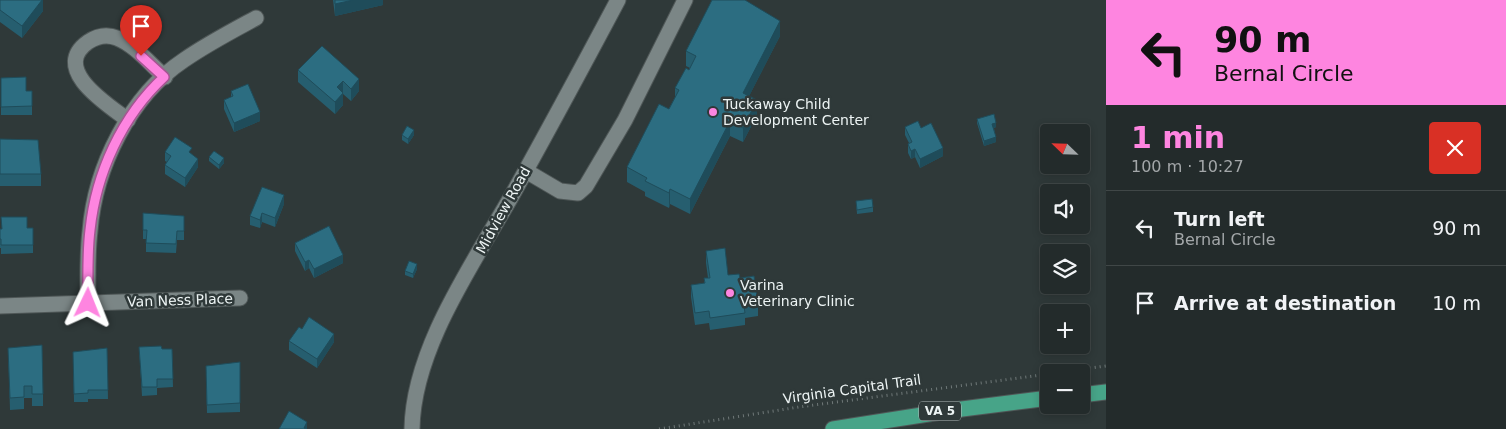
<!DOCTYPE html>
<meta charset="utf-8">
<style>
body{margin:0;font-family:"DejaVu Sans",sans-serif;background:#2b3333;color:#f1f3f6;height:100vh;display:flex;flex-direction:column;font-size:19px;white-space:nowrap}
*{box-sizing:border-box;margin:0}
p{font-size:16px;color:#a3a7a9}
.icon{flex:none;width:28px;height:28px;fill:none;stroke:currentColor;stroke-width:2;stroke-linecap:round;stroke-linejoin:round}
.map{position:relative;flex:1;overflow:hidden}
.details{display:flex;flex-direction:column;background:#232b2b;width:400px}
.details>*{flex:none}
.hud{background:#fe85e0;color:#111;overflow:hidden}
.needle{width:32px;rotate:293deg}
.tools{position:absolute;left:1040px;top:124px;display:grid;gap:10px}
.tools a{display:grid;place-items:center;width:50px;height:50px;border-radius:5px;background:#232b2b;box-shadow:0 2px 8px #0003,0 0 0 1px #404747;font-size:25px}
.pin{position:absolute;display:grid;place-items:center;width:42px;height:42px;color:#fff;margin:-51px -21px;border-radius:50% 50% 50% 0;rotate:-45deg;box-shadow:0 0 5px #0007}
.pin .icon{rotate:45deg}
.me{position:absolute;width:55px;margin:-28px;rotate:2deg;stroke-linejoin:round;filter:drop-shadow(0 0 4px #0008)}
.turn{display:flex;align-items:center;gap:18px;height:105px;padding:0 25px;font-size:22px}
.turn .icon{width:65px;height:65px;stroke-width:2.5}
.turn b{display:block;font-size:35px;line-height:42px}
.round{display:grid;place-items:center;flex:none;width:52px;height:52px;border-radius:5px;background:#2b3333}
.overview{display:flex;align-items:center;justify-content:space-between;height:85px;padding:0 25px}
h1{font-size:30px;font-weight:700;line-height:38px;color:#fe85e0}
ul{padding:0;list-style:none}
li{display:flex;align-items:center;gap:15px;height:75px;padding:0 25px;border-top:1px solid #404747}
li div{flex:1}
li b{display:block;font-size:19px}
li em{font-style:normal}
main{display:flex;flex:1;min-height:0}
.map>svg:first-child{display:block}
</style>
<main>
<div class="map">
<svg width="1106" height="429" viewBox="0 0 1106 429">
<rect width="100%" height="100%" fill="#2f3939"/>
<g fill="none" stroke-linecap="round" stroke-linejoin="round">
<defs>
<g id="minor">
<path d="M128 120C108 105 50 69 88 42 97 36 107 34 117 38 135 45 150 64 165 77"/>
<path d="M526 171 560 191 578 193 586 186 625 120 685 0"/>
<path d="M88 303C88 279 87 255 90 231 95 167 130 96 184 60 207 44 232 31 256 18"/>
<path d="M0 306 240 298"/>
<path d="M412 429C413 347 476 260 515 190 550 127 584 64 618 0"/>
</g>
<g id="major">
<path d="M1081 395 1106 392"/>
<path d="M833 429 954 410 1049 398"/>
</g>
</defs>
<use href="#minor" stroke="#4f5757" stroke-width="17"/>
<use href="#major" stroke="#4f5757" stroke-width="17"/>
<g stroke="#6f7878" stroke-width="3" stroke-dasharray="1 4" stroke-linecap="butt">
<path d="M1060 372 1106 366"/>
<path d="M659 429 799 407 1049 374"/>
</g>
<use href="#minor" stroke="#7b8686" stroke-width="15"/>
<use href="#major" stroke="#47a488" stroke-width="15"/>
</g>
<g fill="#265e6f">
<path d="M0 0H43V11L22 38 0 22Z"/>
<path d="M333 0H383V5L335 16Z"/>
<path d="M780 36 749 96 757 115 743 142 730 136 690 214 670 204 669 208 645 196V192L627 182V167L669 109 675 97V88L690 68 686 66V51Z"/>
<path d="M322 46 359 91 351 101 343 94V105L335 114 298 82V70Z"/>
<path d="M1 78 26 91H32V115H1Z"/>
<path d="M231 91 260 121 234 132 224 109V100L231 97Z"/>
<path d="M977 119 996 127 994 128 996 142 984 146 977 123Z"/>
<path d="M905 127 921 128 943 156 920 168 915 157 911 159 908 153V144L909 143 905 135Z"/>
<path d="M402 135H414L408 144 402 140Z"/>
<path d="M0 139 41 174V186H0Z"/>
<path d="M165 152 192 155 198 167 185 187 165 174V165L167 162 165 161Z"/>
<path d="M209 157 224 163 219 169 209 161Z"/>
<path d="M856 201 873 207V212L857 214Z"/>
<path d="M284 204 275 227 262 222 260 228 250 225V216Z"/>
<path d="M184 216V240H177L176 253 146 252V239H143V230Z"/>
<path d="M33 228V253L1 254V248H0V229Z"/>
<path d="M295 243 343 263 314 278 309 268 305 271 295 251Z"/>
<path d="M706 251 728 275 740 278 758 304V316L745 318V325L710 330 709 323 695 325 691 297V285L704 283V278H708L706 263Z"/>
<path d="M417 269 413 278 405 275V271Z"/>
<path d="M302 329 334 342 317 368 289 350V341Z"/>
<path d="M139 347 162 349H172L173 387 157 388V395L142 396Z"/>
<path d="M8 348 43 394V406H32V398H24V409L10 410Z"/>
<path d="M107 348 108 399H88V402H74L73 352Z"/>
<path d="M240 362V412L207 413 206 374Z"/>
</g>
<g fill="#1f4c5a">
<path d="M42 0H43V11L22 38V26Z"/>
<path d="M353 0H383V5L335 16V4Z"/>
<path d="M780 21V36L743 108V93Z"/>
<path d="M359 79V91L351 101V89Z"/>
<path d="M343 81V93L337 87Z"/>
<path d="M343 93V105L335 114V102Z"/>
<path d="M757 100V115L743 142V128Z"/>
<path d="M260 112V121L234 132V123Z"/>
<path d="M730 121V136L690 214V199Z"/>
<path d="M996 123V127L992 129V124Z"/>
<path d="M414 130V135L408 144V139Z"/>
<path d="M996 137V142L984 146V141Z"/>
<path d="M943 148V156L920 168V159Z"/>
<path d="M915 149V157L911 159V151Z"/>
<path d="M224 158V163L219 169V165Z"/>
<path d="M198 159V167L185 187V178Z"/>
<path d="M670 189V204L669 208V193Z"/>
<path d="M284 195V204L275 227V218Z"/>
<path d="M262 213V222L260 228V220Z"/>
<path d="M343 255V263L314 278V269Z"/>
<path d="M309 260V268L305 271V262Z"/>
<path d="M417 264V269L413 278V274Z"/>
<path d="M334 334V342L317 368V359Z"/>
<path d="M307 422V429H304V428Z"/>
</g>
<g fill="#2c6d81" stroke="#1f4c5a">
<path d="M0 0H42L22 26 0 10Z"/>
<path d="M335 0H353L335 4Z"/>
<path d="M712 0H745L780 21 743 93 757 100 743 128 730 121 690 199 670 189 669 193 645 181 647 178 627 167 659 104 669 109 679 90 675 88 686 68 689 70 696 56 686 51Z"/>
<path d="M322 46 359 79 351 89 343 81 337 87 343 93 335 102 298 70Z"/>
<path d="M26 77V91H32V106L1 107V78Z"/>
<path d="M248 84 260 112 234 123 224 100 233 96 231 91Z"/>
<path d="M994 114 996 123 992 124 996 137 984 141 977 119Z"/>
<path d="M918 121 921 128 931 123 943 148 920 159 915 149 911 151 908 144 912 142 905 127Z"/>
<path d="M407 126 414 130 408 139 402 135Z"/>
<path d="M175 137 192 148 189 152 198 159 185 178 165 165 171 156 165 152Z"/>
<path d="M0 139 38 140 41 174H0Z"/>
<path d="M214 151 224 158 219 165 209 157Z"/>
<path d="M262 187 284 195 275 218 262 213 260 220 250 216Z"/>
<path d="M872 199 873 207 857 210 856 201Z"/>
<path d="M143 213 184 216V231H177L176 244 146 243 147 230H143Z"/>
<path d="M1 217H27V228H33V245H1V239H0V229H2Z"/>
<path d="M329 226 343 255 314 269 309 260 305 262 295 243Z"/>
<path d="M725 248 728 275 739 274 740 278 754 276 758 304 744 306 745 313 710 318 709 311 695 313 691 285 705 283 704 278H710L706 251Z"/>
<path d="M409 261 417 264 413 274 405 271Z"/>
<path d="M309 317 334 334 317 359 289 341 299 327 302 329Z"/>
<path d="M42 345 43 394H32V386H24V397L10 398 8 348Z"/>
<path d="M161 346 162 349H172L173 379H157V387H142L139 347Z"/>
<path d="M107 348 108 390H88V393L74 394 73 352Z"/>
<path d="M240 362V403L207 405 206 366Z"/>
<path d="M289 411 307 422 304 428 306 429H279Z"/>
</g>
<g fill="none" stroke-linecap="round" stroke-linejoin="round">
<defs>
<path id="route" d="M88 303C88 279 87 254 90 230 96 173 122 116 164 77L141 56"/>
</defs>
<use href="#route" stroke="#a55692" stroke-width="12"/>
<use href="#route" stroke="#fe85e0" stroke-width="9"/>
</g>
<g fill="#fe85e0" stroke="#2f3939" stroke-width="2">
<circle cx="713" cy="112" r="5"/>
<circle cx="730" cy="293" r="5"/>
</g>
<g text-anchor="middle" stroke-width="5" stroke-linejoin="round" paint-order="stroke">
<rect fill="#2f3939" stroke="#b4bcbc" stroke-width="1" x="919" y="401.5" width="42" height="19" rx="4"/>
<g font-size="12" font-weight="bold" fill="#edf4f4">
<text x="940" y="415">VA 5</text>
</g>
<g font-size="14" fill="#edf4f4" stroke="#2f3939" text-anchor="start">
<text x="723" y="109">Tuckaway Child<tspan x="723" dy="16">Development Center</tspan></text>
<text x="740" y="290">Varina<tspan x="740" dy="16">Veterinary Clinic</tspan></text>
</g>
<g font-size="14" fill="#edf4f4" stroke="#2f3939">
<text transform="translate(503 210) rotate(-61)" y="5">Midview Road</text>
<text transform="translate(180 300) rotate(-2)" y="5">Van Ness Place</text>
<text transform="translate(852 389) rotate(-8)" y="5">Virginia Capital Trail</text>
</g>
</g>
</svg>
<div class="tools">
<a><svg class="needle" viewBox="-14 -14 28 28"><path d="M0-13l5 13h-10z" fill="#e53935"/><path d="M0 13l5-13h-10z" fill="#a3a7a9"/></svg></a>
<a><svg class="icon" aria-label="sound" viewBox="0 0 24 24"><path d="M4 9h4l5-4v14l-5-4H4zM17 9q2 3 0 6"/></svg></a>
<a><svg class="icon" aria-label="layers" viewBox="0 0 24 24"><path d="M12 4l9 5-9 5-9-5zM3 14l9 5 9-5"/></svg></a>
<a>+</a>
<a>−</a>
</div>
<div class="pin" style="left:141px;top:56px;background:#d93025"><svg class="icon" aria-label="arrive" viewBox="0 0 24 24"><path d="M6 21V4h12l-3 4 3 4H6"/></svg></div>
<svg class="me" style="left:88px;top:303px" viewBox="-20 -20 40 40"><path d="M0-17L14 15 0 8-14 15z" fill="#fe85e0" stroke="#fff" stroke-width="4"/></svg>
</div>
<section class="details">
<div class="hud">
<div class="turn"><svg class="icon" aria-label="left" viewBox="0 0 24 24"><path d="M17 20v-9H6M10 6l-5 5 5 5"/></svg><div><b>90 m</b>Bernal Circle</div></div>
</div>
<div class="overview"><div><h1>1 min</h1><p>100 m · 10:27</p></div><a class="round" style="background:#d93025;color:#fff"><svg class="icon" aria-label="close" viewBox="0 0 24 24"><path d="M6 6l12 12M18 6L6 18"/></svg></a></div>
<ul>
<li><svg class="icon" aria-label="left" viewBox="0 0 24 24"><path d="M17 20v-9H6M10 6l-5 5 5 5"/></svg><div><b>Turn left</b><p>Bernal Circle</p></div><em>90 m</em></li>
<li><svg class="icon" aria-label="arrive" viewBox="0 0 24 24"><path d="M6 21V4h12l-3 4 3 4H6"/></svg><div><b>Arrive at destination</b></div><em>10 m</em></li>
</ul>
</section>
</main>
